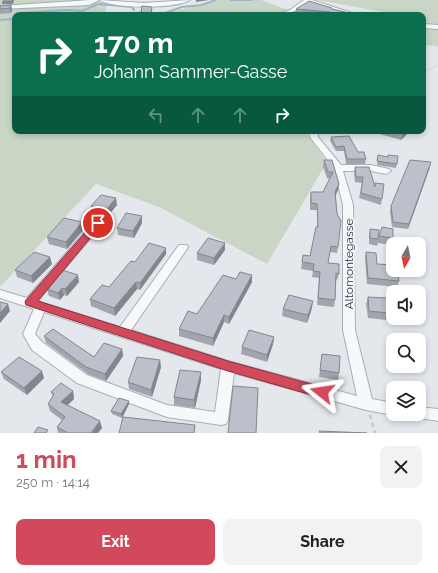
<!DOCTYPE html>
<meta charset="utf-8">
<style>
body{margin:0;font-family:Raleway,sans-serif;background:#f2f2f2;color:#202124;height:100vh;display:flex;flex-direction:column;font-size:15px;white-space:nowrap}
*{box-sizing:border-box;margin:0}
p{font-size:13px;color:#757577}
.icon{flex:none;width:22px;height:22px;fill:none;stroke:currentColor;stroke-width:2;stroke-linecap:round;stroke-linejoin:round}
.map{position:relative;height:433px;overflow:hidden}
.drawer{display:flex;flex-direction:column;background:#fff;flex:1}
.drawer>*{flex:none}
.banner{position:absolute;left:12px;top:12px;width:414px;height:122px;border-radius:8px;box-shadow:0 2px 6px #0003;background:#0b6e4f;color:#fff;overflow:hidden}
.needle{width:26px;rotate:189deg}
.buttons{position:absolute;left:386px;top:237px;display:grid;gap:8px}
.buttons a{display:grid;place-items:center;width:40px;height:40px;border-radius:8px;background:#fff;box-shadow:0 2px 6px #0003;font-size:20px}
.pin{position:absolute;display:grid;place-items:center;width:34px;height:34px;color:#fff;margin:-17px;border:2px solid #fff;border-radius:50%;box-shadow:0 1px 4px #0007}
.me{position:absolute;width:44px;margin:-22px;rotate:285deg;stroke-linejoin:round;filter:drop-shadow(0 0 3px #0008)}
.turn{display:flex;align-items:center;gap:14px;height:84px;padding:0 16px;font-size:18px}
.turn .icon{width:52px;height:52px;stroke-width:2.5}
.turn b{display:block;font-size:28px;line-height:34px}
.lanes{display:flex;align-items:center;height:38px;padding:0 16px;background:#0003;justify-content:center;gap:20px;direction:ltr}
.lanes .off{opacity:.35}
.round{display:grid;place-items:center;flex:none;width:42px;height:42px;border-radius:8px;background:#f2f2f2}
.head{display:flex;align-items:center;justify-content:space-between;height:68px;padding:0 16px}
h1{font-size:24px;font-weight:700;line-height:30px;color:#d1495b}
.primary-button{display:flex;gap:8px;margin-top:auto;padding:8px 16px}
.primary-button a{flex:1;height:46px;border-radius:8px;background:#d1495b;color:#fff;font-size:16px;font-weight:700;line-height:46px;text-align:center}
.primary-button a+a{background:#f2f2f2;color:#202124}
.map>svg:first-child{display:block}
</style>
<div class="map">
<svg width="438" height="433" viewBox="0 0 438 433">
<rect width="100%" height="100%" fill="#e4e7ec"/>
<g fill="#c9d6c5">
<path d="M0 0H93L108 3 105 11 113 15H15V131H305L327 162 267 264 159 207 96 184 0 287Z"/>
<path d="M215 0H261L301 15H162Z"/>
<path d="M317 0H438V46L423 45V15H391L395 14Z"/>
</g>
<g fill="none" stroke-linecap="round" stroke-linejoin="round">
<g stroke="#9fb4cc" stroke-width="2">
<path d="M231 0H252"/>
<path d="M140 12 158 15"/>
<path d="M20 15 22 13 68 10 82 11 98 4 132 7 134 10"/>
<path d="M160 15 182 7 202 5 215 0"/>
<path d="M0 20 15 19"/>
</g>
<defs>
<g id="minor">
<path d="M91 0H99L89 5 0 9 1 6Z"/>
<path d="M99 0 144 3 190 0C176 9 113 9 99 0Z"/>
<path d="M304 0H312L358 15H349L309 3C297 10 289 15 275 15L290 10Z"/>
<path d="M423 24 438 25V29L423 28Z"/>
<path d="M309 131H317L318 137 341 165H371L389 169 391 171 386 174 371 171H343L353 205 355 330 372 399 393 403V414H396L393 415 366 410 234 373 228 419 226 424 221 425 167 417 77 383 32 350 23 334 34 309 0 298V290L27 298 94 221 98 220 103 223 102 225 37 301 120 327 179 245H187L188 247 187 249 131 330 228 361 357 396 343 330V205L334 168 310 137ZM44 312 221 369 215 412 167 405 87 375 42 342 35 334Z"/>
<path d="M419 407 438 409V421L414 417 412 414H419Z"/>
</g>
</defs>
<use href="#minor" stroke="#a9aeb7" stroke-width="2"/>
<g stroke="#c2c5cb" stroke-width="1" stroke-dasharray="2 2" stroke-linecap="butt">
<path d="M423 40 438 47"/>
<path d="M424 72 438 65"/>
</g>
<path stroke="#c2c5cb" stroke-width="1.5" stroke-dasharray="2.5 2.5" stroke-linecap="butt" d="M423 72 426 71"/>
<path stroke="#c2c5cb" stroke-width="2.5" stroke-dasharray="4 4" stroke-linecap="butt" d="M370 415 375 433"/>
<use href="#minor" fill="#f7f8fa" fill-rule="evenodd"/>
</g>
<g fill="#a1a5ae">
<path d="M11 5 12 10 11 13 0 14V6Z"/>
<path d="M142 6 152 11 151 15H141Z"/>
<path d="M296 9H332L345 12 344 15H314L296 14Z"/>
<path d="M369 131H407V134L401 140Z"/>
<path d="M331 137 358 152 366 159 365 164H346L344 151H336L330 141Z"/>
<path d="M378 155 397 164 396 168 377 165Z"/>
<path d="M324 160H332L339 184 338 190 336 195 338 247 337 253 330 252 328 263 339 274 337 280H336L335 300 334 307 317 305 319 278 312 277 313 271 301 269 303 255 310 256 317 227V210H310V198L311 192H323L330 179 327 178 323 167Z"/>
<path d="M355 167 374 187 382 199 381 205 359 198 362 183 355 182 354 172Z"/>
<path d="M430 167 408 229 392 227 390 212 391 206Z"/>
<path d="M117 205 107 217 92 213 91 206Z"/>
<path d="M82 222 84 229 67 249 49 244 47 237Z"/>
<path d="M142 223 134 238 118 235 117 228Z"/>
<path d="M370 229 379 236 393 238 391 245 378 243 377 246 369 244V236Z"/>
<path d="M225 250 214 265 197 260V253Z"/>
<path d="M366 252 377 264 399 281 397 287 367 284 365 258Z"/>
<path d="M166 254 140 290 137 289 115 316 91 306 90 299 109 287 135 262Z"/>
<path d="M52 264 33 283 17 277 15 270Z"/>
<path d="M252 275V282L229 324 224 322 213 346 179 336V329L236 279Z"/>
<path d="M79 282 67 296 64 295 60 300 49 296 47 289 50 286 49 284Z"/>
<path d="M403 290 421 292 423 310 421 317H419V292H403Z"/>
<path d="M368 297 388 313 387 320 368 318 366 304Z"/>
<path d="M312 308 307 323 282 316 283 309Z"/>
<path d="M44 336 94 357 122 349 123 356 106 381 88 374 46 343Z"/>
<path d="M274 337 273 344 267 362 241 354 242 347Z"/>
<path d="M322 354 339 373 338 380 319 377Z"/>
<path d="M161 367 152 397 129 389 128 382Z"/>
<path d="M1 372 44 378 27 395 4 379Z"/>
<path d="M201 380 195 408 174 405V397Z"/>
<path d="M73 391 74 399 68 405 102 428 98 433H58L57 427 62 420 50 411 48 404 53 396 51 392Z"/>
<path d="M129 401V404L122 418 112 414 111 411Z"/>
</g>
<g fill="#83868d">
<path d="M14 0 13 4H2V2Z"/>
<path d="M196 0H209L196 2Z"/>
<path d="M11 5 12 10 11 13 10 8Z"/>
<path d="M404 131H407V134L401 140 403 132Z"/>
<path d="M431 162 430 167 408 229 409 224Z"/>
<path d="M339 184 338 190 334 198 335 192Z"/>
<path d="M116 198 117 205 107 217 106 210Z"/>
<path d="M142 216V223L134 238 133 231Z"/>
<path d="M82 222 84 229 67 249 66 242Z"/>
<path d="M225 243V250L214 265V258Z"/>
<path d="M166 248V254L140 290V283Z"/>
<path d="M50 257 52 264 33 283 31 276Z"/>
<path d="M78 275 79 282 67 296 65 289Z"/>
<path d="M252 275V282L229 324V317Z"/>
<path d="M136 282 137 289 115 316 114 308Z"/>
<path d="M62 288 64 295 60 300 58 293Z"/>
<path d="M313 301 312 308 307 323 308 315Z"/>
<path d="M8 304 10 311 0 323V313Z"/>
<path d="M224 315V322L213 346V338Z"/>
<path d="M274 337 273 344 267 362V355Z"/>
<path d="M122 349 123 356 106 381 105 374Z"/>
<path d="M160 360 161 367 152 397 151 390Z"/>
<path d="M42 371 44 378 27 395 24 388Z"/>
<path d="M201 372V380L195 408 194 400Z"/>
<path d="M73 391 74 399 63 409 61 402Z"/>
<path d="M129 401V404L122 418 121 414Z"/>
<path d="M100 421 102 428 98 433H91Z"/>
</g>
<g fill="#bbc0ca" stroke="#83868d">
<path d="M4 0H13V1L2 2Z"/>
<path d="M309 1 332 8V9L345 12 342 15H327L330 12 296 9Z"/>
<path d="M11 5 10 8 0 9V6Z"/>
<path d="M142 6 152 7 151 14H141Z"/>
<path d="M349 136 358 152H364L366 159H347L344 146 336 147 331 137Z"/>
<path d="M378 155 388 157V155L398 156 397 164 377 161Z"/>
<path d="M324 160H332L339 184 335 192 337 214 341 221 338 247 331 246 328 263 339 264V274L336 273 335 300 318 298 320 272 313 271 314 264 302 262 303 255 310 256 316 227H318L317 204 311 203V192H323L333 172H328Z"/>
<path d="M410 160 431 162 409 224 393 222 391 206Z"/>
<path d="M355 167H369L375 187V183L384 184 382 199 361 193 363 177H356Z"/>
<path d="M101 195 116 198 106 210 91 206Z"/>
<path d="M126 213 142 216 133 231 117 228Z"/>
<path d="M64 218 82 222 66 242 47 237Z"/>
<path d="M382 227 393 229V238L379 236Z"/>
<path d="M370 229 379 230 378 239 370 238Z"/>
<path d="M208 238 225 243 214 258 197 253Z"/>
<path d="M149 243 166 248 140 283 136 282 114 308 90 299 102 285 109 287 131 261 135 262Z"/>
<path d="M34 252 50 257 31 276 15 270Z"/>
<path d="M366 252 376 253 377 264 393 265V270H397L399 281 368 278Z"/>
<path d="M62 270 78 275 65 289 62 288 58 293 47 289 51 284H49Z"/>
<path d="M240 272 252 275 229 317 224 315 213 338 179 329 188 311 197 314 223 275 236 279Z"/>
<path d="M403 290 421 292 423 310H419V292H404Z"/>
<path d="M289 295 313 301 308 315 283 309Z"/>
<path d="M368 297 387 298 388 313 369 311Z"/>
<path d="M0 302 8 304 0 313Z"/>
<path d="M53 329 94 357 104 343 122 349 105 374 86 367 44 336Z"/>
<path d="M249 330 274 337 267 355 242 347Z"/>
<path d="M322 354 340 356 339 373 320 370Z"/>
<path d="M19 357 42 371 24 388 1 372Z"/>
<path d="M137 357 160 360 151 390 128 382Z"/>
<path d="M180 370 201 372 194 400 174 397Z"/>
<path d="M61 383 73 391 61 402 100 421 91 433H68L57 427 65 417 48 404 54 394 51 392Z"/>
<path d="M233 386 258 388 256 433H228Z"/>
<path d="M119 398 129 401 121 414 111 411Z"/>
<path d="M123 417 195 425 194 433H119Z"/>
<path d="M38 427 48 430 46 433H34Z"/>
<path d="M319 431 367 433H320Z"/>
</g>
<path fill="#d1495b" stroke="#882f3b" d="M98 220 103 223 101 225 38 301 228 361 322 387 326 389 328 392 326 396 322 398 228 371 26 305 25 302 26 300 95 221Z"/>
<g text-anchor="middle" stroke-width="4" stroke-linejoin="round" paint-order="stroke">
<g font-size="12" fill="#2b3445" stroke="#f4f6f9">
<text transform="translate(349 264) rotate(-90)" y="4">Altomontegasse</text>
</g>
</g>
</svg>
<div class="buttons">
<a><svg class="needle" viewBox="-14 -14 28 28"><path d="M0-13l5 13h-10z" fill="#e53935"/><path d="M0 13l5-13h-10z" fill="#757577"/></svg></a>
<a><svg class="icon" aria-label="sound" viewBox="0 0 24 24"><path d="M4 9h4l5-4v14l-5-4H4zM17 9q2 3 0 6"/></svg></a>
<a><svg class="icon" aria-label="search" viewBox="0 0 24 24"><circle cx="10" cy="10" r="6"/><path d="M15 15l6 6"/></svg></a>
<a><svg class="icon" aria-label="layers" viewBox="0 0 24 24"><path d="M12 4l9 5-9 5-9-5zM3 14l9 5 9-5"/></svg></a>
</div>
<div class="pin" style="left:98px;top:223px;background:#d93025"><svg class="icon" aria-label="arrive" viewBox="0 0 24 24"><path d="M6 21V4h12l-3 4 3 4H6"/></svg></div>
<svg class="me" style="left:322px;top:392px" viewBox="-20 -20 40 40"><path d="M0-17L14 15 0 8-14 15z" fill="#d1495b" stroke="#fff" stroke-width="4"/></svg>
<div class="banner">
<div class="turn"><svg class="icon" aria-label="right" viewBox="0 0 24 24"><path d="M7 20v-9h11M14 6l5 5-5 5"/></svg><div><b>170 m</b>Johann Sammer-Gasse</div></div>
<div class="lanes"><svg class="icon off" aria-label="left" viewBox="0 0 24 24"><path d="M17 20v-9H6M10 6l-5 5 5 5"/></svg><svg class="icon off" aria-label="ahead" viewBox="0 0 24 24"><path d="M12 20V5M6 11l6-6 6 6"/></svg><svg class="icon off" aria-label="ahead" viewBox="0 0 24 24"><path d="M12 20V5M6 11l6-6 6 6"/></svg><svg class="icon" aria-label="right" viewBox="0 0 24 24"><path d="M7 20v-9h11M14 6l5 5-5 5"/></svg></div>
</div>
</div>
<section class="drawer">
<div class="head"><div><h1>1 min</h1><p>250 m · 14:14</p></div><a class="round"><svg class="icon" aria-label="close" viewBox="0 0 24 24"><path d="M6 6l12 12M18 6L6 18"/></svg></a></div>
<div class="primary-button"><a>Exit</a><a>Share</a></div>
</section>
